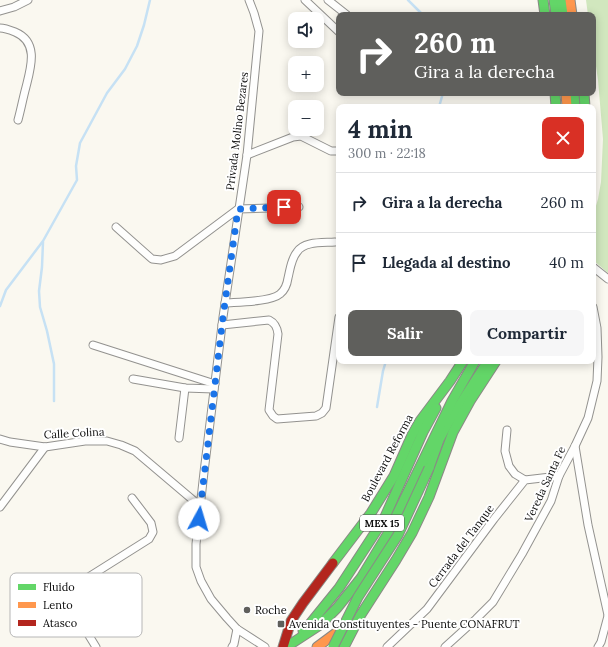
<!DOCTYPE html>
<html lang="es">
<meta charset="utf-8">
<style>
body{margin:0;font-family:Lora,serif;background:#f6f6f7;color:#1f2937;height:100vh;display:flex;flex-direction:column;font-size:15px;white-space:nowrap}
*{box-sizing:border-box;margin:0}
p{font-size:13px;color:#747a83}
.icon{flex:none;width:22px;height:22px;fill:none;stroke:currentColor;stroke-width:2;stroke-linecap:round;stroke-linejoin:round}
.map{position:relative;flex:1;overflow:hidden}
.drawer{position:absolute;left:336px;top:104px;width:260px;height:260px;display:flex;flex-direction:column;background:#fff;border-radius:8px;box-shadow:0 2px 10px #0003}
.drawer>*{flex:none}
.banner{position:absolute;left:336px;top:12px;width:260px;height:84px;border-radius:8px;box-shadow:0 2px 10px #0003;background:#5f5f5c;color:#fff;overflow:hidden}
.tools{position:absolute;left:288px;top:12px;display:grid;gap:8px}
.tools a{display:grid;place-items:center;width:36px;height:36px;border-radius:8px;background:#fff;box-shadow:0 2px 10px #0003;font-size:20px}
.pin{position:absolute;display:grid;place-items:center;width:34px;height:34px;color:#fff;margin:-17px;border-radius:8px;box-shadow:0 2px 6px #0006}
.me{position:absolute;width:44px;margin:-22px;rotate:6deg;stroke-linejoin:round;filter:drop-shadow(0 0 3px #0008)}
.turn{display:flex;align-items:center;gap:14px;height:84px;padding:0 12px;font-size:18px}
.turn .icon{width:52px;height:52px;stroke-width:2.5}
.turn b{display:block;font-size:28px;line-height:34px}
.round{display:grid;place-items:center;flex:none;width:42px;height:42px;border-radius:8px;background:#f6f6f7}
.headline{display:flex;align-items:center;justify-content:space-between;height:68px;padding:0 12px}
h1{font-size:24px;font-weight:800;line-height:30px}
.cta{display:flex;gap:8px;margin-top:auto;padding:8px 12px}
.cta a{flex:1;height:46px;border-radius:8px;background:#5f5f5c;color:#fff;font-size:16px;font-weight:800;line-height:46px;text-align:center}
.cta a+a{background:#f6f6f7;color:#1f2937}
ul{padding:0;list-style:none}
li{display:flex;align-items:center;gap:12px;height:60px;padding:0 12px;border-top:1px solid #e0e1e3}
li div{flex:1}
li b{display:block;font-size:15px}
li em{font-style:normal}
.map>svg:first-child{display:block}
</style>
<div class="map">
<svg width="608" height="647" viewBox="0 0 608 647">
<rect width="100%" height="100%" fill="#faf8f0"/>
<path fill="#d1e7be" d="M586 0H608V273L593 260V216L598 199 601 182 603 139 598 80 593 45V15H588Z"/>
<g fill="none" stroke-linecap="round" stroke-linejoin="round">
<g stroke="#c6e1f4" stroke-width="2.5">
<path d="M408 0 423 15"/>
<path d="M439 107 443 93"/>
<path d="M43 242 42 267 39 291 40 307 47 331 54 364V401"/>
<path d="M0 306 6 290 43 241 77 180 76 166 80 143 107 93 125 69 137 46 144 25 150 0"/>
<path d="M377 407 383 371 386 361"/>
</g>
<defs>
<g id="street">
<path d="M249 0 254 13 259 31 247 155 223 317 204 472 196 544V567L201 581 211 599 227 618 237 629 265 647"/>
<path d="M305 0 339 32"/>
<path d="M328 0 347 15"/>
<path d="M0 11 14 7 28 0"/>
<path d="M0 28C5 28 10 30 15 32 39 42 31 67 26 87 23 98 21 109 18 120"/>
<path d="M247 155 293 137 301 136 331 151H339"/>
<path d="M116 227 152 259 161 260 175 256 238 209 299 207"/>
<path d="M593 267 608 279"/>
<path d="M225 303C237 302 271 302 280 294 285 290 287 285 288 278 290 270 291 259 297 252 304 241 323 243 335 242"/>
<path d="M222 325 269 320C275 323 277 327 278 334L269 410 273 416 277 419 316 416 322 413 326 408 339 317"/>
<path d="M93 345 215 384"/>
<path d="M133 379 185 388 214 389"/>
<path d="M507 430 505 451 509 466 515 474 525 480"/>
<path d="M179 438 185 388"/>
<path d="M0 439 10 442 45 447 85 441H107L121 445 135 451 200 506"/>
<path d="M575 446 588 525 608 615"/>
<path d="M0 507 45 447"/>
<circle cx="63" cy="593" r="6"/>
<path d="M68 590 149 539 153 532 151 523 132 498"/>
<path d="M66 598 96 647"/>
<path d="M232 647 234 644 237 629"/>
<path d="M387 647 427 609 494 519 525 480 559 476"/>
<path d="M445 647 476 619 493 602 522 554 551 501 559 476 575 446 588 418 597 381 598 357 597 328 593 307"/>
<path d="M598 647 601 642 608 616"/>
</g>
<g id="fast">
<path d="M543 0 545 15"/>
<path d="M554 0 556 15"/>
<path d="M561 0 564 15"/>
<path d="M555 93 556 107"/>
<path d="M574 93 575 107"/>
<path d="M584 93 585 107"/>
<path d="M429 468 439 440 448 423 488 361"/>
<path d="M333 563 371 513 394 476 412 435 420 421 450 381 463 361"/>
<path d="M303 631 309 625 339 588 384 519 423 432 436 408"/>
<path d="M286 647 320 625 337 608 361 578 387 535 452 401 475 361"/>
<path d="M344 647 360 616 396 560 412 533 429 497 453 432 470 401 496 361"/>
</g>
<g id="slow">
<path d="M570 0 572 15"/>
<path d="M566 93 567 107"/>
<path d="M317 647 344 627"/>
</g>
<path id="jam" d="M283 647 291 621 303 603 333 563"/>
</defs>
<use href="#street" stroke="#93928f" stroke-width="9"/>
<use href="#fast" stroke="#8a8985" stroke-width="11"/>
<use href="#slow" stroke="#8a8985" stroke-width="11"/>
<use href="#jam" stroke="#8a8985" stroke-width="11"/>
<use href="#street" stroke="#fefefd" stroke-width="7"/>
<use href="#fast" stroke="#63d668" stroke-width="9"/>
<use href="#slow" stroke="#ff974d" stroke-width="9"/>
<use href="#jam" stroke="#b3261e" stroke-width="9"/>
<defs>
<path id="fast-bridge" d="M333 647 358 597 398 535 429 468"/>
</defs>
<use href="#fast-bridge" stroke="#8a8985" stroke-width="11" stroke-linecap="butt"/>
<use href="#fast-bridge" stroke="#63d668" stroke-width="9"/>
</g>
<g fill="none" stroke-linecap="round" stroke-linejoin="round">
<path stroke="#1a73e8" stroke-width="7" stroke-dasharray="0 12.6" d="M199 519 223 317 238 209 284 207"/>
</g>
<g fill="#5f5f5c" stroke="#fff" stroke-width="1.5">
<circle cx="247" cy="610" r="4"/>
<rect x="277" y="620" width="8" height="8" rx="2"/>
</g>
<g text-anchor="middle" stroke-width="4" stroke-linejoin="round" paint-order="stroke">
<rect fill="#fff" stroke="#555" stroke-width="1" x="360" y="515" width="44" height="16" rx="3"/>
<g font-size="10" font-weight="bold" fill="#0c0c0c">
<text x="382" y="527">MEX 15</text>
</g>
<g font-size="11" fill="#0c0c0c" stroke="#fff">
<text transform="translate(237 131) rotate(-83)" y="4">Privada Molino Bezares</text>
<text transform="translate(74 433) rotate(-3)" y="4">Calle Colina</text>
<text transform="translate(387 458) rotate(-62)" y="4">Boulevard Reforma</text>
<text transform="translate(545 484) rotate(-65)" y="4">Vereda Santa Fe</text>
<text transform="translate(461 546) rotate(-53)" y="4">Cerrada del Tanque</text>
</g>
<g font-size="11" fill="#0c0c0c" stroke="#fff" text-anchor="start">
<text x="255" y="614">Roche</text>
<text x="289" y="628">Avenida Constituyentes - Puente CONAFRUT</text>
</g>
</g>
<rect x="10" y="573" width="132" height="64" rx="6" fill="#fff" stroke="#b6b6b6" stroke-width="1"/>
<rect x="18" y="584" width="18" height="6" fill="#63d668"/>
<rect x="18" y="602" width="18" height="6" fill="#ff974d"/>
<rect x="18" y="620" width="18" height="6" fill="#b3261e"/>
<g font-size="11" fill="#0c0c0c">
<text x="43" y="591">Fluido</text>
<text x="43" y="609">Lento</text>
<text x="43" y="627">Atasco</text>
</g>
</svg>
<div class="tools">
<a><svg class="icon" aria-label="sound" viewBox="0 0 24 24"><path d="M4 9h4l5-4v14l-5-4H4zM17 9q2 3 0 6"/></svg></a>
<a>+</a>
<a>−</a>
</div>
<div class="pin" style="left:284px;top:207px;background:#d93025"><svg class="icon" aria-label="arrive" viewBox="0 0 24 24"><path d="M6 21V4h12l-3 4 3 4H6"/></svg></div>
<svg class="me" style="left:199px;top:519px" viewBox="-20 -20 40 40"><circle r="19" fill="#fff"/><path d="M0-13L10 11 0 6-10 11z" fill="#1a73e8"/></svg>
<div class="banner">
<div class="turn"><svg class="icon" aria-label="right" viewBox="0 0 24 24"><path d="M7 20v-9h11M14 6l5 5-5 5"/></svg><div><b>260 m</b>Gira a la derecha</div></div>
</div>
<section class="drawer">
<div class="headline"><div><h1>4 min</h1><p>300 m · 22:18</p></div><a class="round" style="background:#d93025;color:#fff"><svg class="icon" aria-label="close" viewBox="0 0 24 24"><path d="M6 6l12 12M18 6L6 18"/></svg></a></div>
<ul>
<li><svg class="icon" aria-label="right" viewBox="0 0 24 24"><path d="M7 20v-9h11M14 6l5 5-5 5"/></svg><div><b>Gira a la derecha</b></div><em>260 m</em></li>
<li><svg class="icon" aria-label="arrive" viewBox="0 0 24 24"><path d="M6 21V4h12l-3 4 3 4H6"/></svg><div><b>Llegada al destino</b></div><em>40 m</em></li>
</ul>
<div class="cta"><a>Salir</a><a>Compartir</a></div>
</section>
</div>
